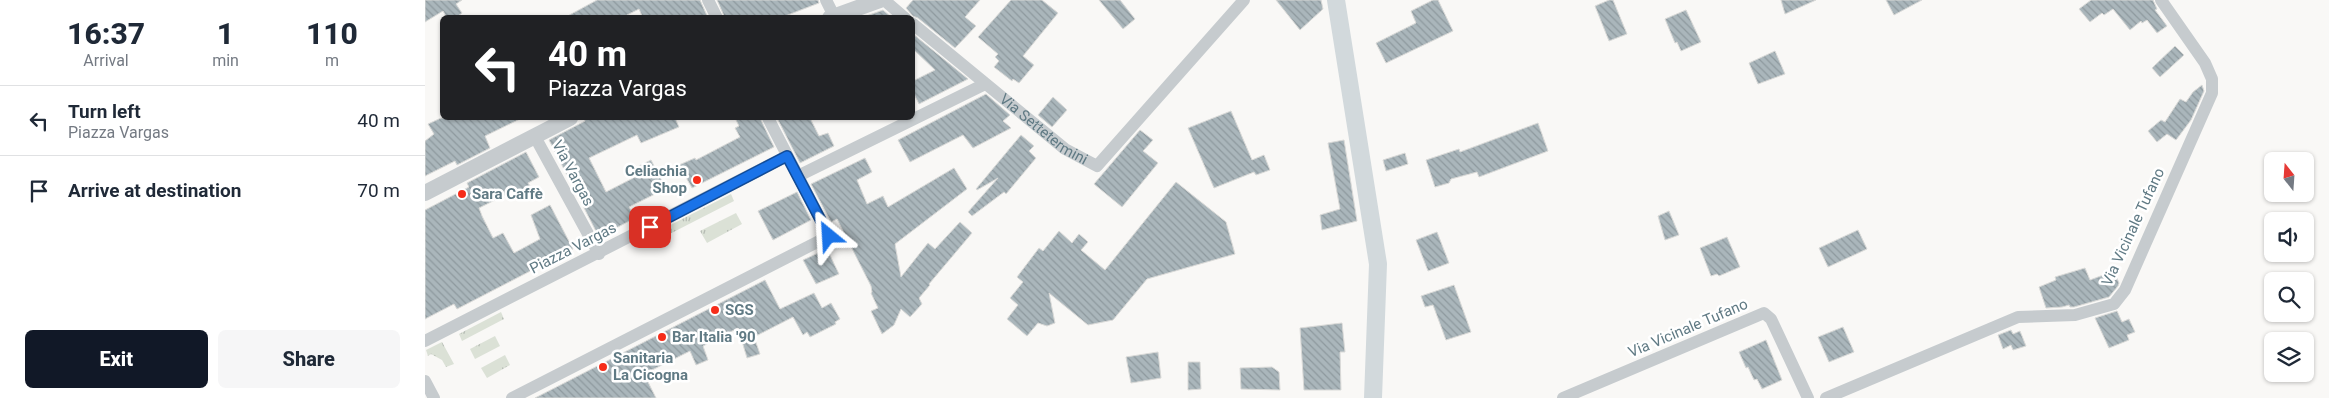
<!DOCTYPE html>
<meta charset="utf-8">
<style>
body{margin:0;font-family:Roboto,sans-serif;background:#f6f6f7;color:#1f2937;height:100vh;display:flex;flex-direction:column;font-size:19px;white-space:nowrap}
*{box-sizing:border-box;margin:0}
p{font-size:16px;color:#747a83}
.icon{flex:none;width:28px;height:28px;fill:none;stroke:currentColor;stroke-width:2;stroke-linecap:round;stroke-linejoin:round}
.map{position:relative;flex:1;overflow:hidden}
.panel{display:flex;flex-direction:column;background:#fff;width:425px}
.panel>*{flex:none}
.hud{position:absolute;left:15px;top:15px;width:475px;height:105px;border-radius:8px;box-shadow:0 1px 4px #0004;background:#202124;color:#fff;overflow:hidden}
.needle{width:32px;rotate:343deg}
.fabs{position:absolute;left:1839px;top:152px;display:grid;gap:10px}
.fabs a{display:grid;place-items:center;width:50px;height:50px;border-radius:8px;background:#fff;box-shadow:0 1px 4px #0004;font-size:25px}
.pin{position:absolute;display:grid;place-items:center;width:42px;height:42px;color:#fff;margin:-21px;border-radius:10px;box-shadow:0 2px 8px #0006}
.me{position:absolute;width:55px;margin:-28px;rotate:333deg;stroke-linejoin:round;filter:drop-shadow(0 0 4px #0008)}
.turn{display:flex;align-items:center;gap:18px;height:105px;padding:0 25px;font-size:22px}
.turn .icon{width:65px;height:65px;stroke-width:2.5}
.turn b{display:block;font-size:35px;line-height:42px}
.eta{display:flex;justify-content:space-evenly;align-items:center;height:85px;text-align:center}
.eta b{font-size:30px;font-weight:800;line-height:35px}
.button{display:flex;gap:10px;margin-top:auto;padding:10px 25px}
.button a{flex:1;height:58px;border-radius:8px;background:#111827;color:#fff;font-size:20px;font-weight:800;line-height:58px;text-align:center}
.button a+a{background:#f6f6f7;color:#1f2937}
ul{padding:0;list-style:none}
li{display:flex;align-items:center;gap:15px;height:70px;padding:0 25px;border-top:1px solid #e0e1e3}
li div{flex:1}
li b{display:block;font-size:19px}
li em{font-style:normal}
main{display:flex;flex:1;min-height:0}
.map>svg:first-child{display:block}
</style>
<main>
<section class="panel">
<div class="eta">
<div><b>16:37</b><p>Arrival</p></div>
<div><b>1</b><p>min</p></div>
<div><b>110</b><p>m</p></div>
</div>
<ul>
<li><svg class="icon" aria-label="left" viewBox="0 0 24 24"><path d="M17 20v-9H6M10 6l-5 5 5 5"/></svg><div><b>Turn left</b><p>Piazza Vargas</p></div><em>40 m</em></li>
<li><svg class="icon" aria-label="arrive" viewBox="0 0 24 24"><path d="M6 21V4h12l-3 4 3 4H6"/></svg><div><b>Arrive at destination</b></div><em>70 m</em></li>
</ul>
<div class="button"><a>Exit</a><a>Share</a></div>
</section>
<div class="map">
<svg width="1904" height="398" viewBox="0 0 1904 398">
<defs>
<pattern id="grass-tufts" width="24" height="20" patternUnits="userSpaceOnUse" patternTransform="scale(1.25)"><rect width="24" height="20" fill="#dbe1d6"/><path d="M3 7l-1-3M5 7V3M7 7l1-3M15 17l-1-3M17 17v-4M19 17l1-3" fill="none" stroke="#b5bbb3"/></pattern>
<pattern id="building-back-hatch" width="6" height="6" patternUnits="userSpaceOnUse" patternTransform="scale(1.25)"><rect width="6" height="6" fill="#aab6bb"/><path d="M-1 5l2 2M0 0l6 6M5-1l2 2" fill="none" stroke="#8e999e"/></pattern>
</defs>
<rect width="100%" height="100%" fill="#f9f8f6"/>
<g fill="url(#grass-tufts)">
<path d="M306 194 309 201 227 243 224 236Z"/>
<path d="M311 213 317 224 282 243 275 231Z"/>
<path d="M76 312 79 319 37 341 34 334Z"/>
<path d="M70 336 75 346 50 359 45 349Z"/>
<path d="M17 342 29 364 21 367 17 360 6 354 3 356 1 350Z"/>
<path d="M80 355 85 365 62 378 56 368Z"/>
</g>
<g fill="url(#building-back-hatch)" stroke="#dadad8">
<path d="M0 0H37L31 4 37 13 30 18H22L18 11 0 22Z"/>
<path d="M172 0H275L283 18H218L214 9 196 18H139Z"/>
<path d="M292 0H393L394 3 355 18H300Z"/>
<path d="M488 0H555L540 17 551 26 530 48 493 18 488 16 481 8Z"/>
<path d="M586 0H617L633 13 598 56 609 65 594 83 588 79 587 81 569 67 574 61 570 57 573 54 553 37Z"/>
<path d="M674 0H695L710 19 698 29Z"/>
<path d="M851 0H896L898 9 875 30Z"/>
<path d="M1008 0H1013L1028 31 961 63 951 43 991 23 986 11Z"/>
<path d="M1184 0H1188L1202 34 1184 41 1170 6Z"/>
<path d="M1356 0H1391L1360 14Z"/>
<path d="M1461 0H1497L1469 15Z"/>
<path d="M1666 0H1728L1732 9 1730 10 1742 26 1732 33 1722 20 1717 23 1716 21 1705 30 1688 9 1679 15 1677 13 1665 22 1654 9Z"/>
<path d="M458 10 467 18H436Z"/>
<path d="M1261 10 1276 42 1256 51 1252 42 1250 43 1240 19Z"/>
<path d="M488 34 543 79 494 104 488 92V81L510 70 488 49Z"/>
<path d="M1750 46 1759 55 1735 77 1727 68Z"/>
<path d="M1350 51 1360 74 1333 84 1324 63Z"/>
<path d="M1777 85 1779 91 1766 120 1751 140 1742 134 1732 142 1723 131 1736 120 1740 122 1755 99 1761 102 1768 92Z"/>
<path d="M561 94 585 115 578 121 586 128 548 148 538 135 485 162 473 140Z"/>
<path d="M628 97 642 110 627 127 613 115Z"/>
<path d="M806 111 827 160 839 155 845 170 831 175 829 172 789 188 763 128Z"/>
<path d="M16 118H97L60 136 65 148 32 165 30 161 0 176V141L9 134 3 124Z"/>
<path d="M159 118H250L254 127 216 143 212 135 164 158 181 192 216 174 212 167 226 160 239 185 229 191 230 194 204 207 210 218 174 237 124 140 160 121Z"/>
<path d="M310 118H335L349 147 267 188 254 165 270 158 271 160 315 137 310 128 314 126Z"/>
<path d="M352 118H385L394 136 403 133 409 146 375 163Z"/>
<path d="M1113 123 1123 151 1054 177 1052 172 1026 179 1024 183 1010 187 1001 160 1034 149 1035 152Z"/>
<path d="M715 130 728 140 718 151 733 163 697 207 669 184Z"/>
<path d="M596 135 609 146 604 151 611 158 581 194 579 192 547 216 543 212 573 178 552 190 551 189Z"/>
<path d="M919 140 932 221 897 230 895 215 915 209 903 143Z"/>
<path d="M101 152 114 177 103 183 105 186 94 192 92 189 54 208 57 216 68 238 78 233 89 253 115 239 106 215 125 205 148 249 32 309 29 304 0 319V210L44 187 42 183Z"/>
<path d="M980 153 983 164 961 171 958 160Z"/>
<path d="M440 158 447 172 432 180 442 204 458 196 463 207 529 168 542 189 470 244 476 277 503 243 510 249 535 222 547 233 504 284 505 285 494 298 497 304 485 317 476 309 469 325 457 334 446 311 453 308 446 293 447 292 446 286 412 219 406 222 386 184Z"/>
<path d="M751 182 801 222 810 254 722 279 688 320 663 325 624 293 630 323 622 326 613 323 602 336 582 319 593 305 585 298 598 282 592 277 614 248 618 251 634 231 647 243 654 234 663 242 656 250 680 270Z"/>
<path d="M372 192 386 220 348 240 333 211Z"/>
<path d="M1244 211 1254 235 1240 240 1233 216Z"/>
<path d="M1433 230 1442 249 1403 267 1394 248Z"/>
<path d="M1012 232 1024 263 1003 271 991 240Z"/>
<path d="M1302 237 1315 267 1294 276 1292 274 1286 276 1275 248Z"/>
<path d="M402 249 414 274 391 284 378 260Z"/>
<path d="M1660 268 1665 280 1689 271 1694 283 1693 286 1684 297 1649 307H1645L1644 305 1637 307 1621 308 1614 287 1631 280 1630 277Z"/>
<path d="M340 280 355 309 389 293 397 308 406 303 415 319 410 322 411 324 385 337 382 332 378 335 368 317 329 337 335 354 322 358 313 328 278 346 283 360 271 365 265 351 219 374 231 398H110Z"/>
<path d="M1029 285 1046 332 1021 340 1008 305 1000 307 996 296Z"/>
<path d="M1692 311 1697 322 1704 319 1710 332 1702 335 1704 340 1684 348 1670 318Z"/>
<path d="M917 323 920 352H915L916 390H879L875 328Z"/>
<path d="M1418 327 1429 352 1404 362 1393 337Z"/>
<path d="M1586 330 1588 334 1595 331 1601 346 1588 350 1586 345 1578 349 1573 335Z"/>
<path d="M1341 340 1357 380 1337 389 1332 379 1329 380 1323 367 1321 368 1314 352Z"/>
<path d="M733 352 736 378 706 383 701 357Z"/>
<path d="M763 362H775L776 389 763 390Z"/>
<path d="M847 367 854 372 855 390 816 389 815 368Z"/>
</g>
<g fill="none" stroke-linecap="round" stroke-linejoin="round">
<g stroke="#c6cbce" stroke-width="12">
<path d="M283 0 292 18"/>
<path d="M401 0 409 16"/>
<path d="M459 0 480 18"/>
<path id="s1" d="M488 24 640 149 672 166 819 0"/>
<path d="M109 135 174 254"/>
<path d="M373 176 560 84"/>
<path d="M0 341 362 156"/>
<path d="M0 381 9 398"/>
<path d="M87 398 404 236 343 118"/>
<path d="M1138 398 1339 313 1346 319 1383 398"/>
<path d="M1401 398 1593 317 1650 315 1689 304 1700 290 1787 93V79L1780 63 1736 0"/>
</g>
<g stroke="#c6cbce" stroke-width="16">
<path d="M405 18 455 0"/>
<path d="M0 193 145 118"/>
</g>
<path stroke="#d2d9dc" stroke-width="18" d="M911 0 953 264 948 398"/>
</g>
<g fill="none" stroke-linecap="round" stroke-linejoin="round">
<defs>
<path id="route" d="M225 227 362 156 404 236"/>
</defs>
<use href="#route" stroke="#114b97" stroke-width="12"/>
<use href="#route" stroke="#1a73e8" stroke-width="9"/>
</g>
<g fill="#f62c19" stroke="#fff" stroke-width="2">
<circle cx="272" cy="180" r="5"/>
<circle cx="37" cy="194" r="5"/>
<circle cx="290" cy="310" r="5"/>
<circle cx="237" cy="337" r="5"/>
<circle cx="178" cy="367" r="5"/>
</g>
<g text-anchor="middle" stroke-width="5" stroke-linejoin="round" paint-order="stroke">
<g font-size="15" fill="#607a84" stroke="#fff">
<text dy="5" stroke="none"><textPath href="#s1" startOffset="168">Via Settetermini</textPath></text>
<text transform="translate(148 173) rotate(62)" y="5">Via Vargas</text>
<text transform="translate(1708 227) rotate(-65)" y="5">Via Vicinale Tufano</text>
<text transform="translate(148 248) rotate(-27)" y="5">Piazza Vargas</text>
<text transform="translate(1263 328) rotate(-23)" y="5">Via Vicinale Tufano</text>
</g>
<g font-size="15" font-weight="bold" fill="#607a84" stroke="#fff" text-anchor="start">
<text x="262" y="176" text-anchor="end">Celiachia<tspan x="262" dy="17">Shop</tspan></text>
<text x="47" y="199">Sara Caffè</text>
<text x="300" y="315">SGS</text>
<text x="247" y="342">Bar Italia '90</text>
<text x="188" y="363">Sanitaria<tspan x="188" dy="17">La Cicogna</tspan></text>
</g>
</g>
</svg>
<div class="fabs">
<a><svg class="needle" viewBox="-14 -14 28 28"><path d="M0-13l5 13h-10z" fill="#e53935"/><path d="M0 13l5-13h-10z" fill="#747a83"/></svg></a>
<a><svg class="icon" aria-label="sound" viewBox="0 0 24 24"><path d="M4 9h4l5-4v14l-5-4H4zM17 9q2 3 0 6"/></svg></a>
<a><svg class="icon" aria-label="search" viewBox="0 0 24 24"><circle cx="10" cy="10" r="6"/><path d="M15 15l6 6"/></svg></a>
<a><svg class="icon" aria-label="layers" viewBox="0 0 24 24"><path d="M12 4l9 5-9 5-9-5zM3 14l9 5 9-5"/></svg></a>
</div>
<div class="pin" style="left:225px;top:227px;background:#d93025"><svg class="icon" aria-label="arrive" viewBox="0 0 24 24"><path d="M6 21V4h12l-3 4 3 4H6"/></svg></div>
<svg class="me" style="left:404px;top:236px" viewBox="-20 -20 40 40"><path d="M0-17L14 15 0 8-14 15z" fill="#1a73e8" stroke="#fff" stroke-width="4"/></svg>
<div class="hud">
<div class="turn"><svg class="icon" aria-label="left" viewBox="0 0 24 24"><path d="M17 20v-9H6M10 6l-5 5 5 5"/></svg><div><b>40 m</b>Piazza Vargas</div></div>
</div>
</div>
</main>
